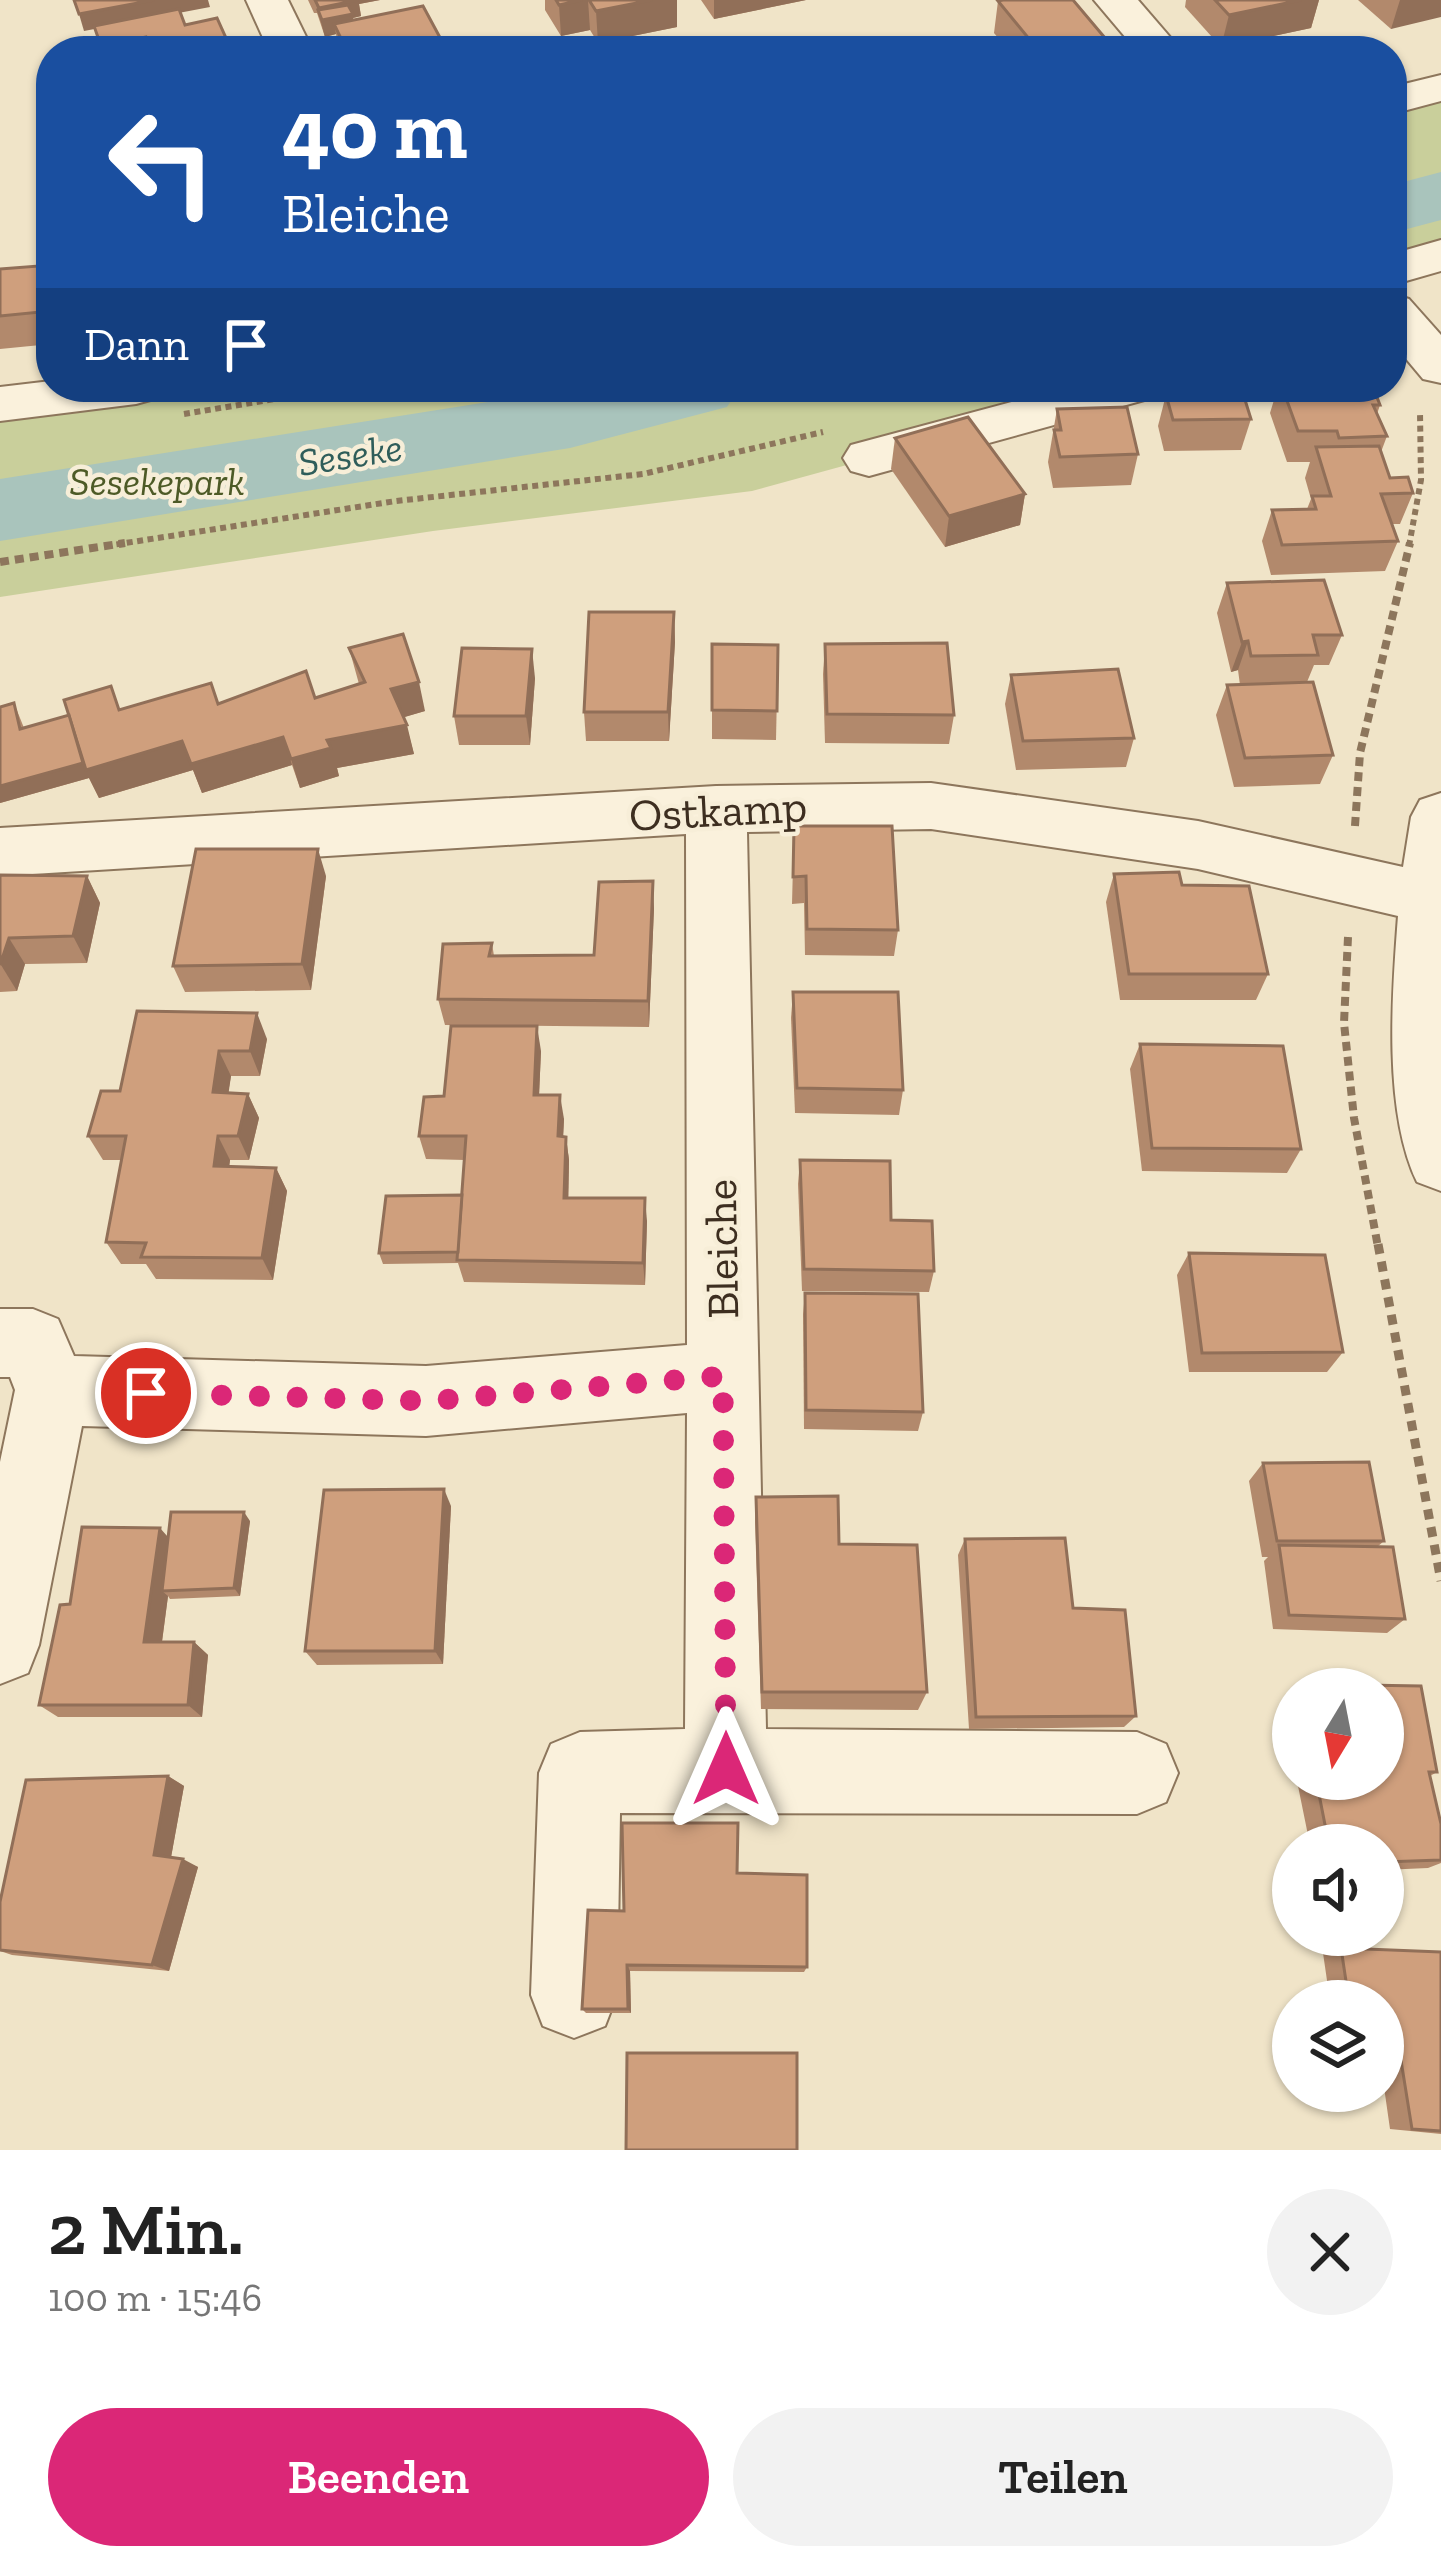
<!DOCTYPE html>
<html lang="de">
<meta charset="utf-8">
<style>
body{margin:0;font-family:"Zilla Slab",serif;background:#f2f2f2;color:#222;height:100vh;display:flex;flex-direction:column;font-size:45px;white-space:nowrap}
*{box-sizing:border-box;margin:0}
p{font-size:39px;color:#767676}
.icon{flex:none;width:66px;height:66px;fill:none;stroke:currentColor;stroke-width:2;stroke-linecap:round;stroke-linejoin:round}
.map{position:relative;height:2150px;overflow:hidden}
.panel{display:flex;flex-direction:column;background:#fff;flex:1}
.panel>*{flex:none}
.top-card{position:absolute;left:36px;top:36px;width:1371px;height:366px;border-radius:48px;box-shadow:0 3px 9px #0004;background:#1a4fa0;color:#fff;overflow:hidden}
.needle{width:78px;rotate:190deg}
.fabs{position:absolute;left:1272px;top:1668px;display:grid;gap:24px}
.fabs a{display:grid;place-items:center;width:132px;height:132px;border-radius:50%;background:#fff;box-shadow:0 3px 9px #0004;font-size:60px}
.pin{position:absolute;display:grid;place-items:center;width:102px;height:102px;color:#fff;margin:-51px;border:6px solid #fff;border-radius:50%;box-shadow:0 3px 12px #0007}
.me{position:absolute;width:132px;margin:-66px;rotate:0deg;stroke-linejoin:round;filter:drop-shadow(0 0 9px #0008)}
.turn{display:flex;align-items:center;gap:42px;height:252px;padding:0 48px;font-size:54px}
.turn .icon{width:156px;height:156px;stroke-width:2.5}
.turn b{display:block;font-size:84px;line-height:102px}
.then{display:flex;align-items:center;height:114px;padding:0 48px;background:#0003;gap:24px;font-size:45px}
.round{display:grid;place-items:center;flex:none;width:126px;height:126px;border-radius:63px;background:#f2f2f2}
.headline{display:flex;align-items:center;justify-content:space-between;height:204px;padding:0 48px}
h1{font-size:72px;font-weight:600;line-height:90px}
.button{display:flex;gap:24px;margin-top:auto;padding:24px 48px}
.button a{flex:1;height:138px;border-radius:72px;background:#db2777;color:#fff;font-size:48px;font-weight:600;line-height:138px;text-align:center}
.button a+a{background:#f2f2f2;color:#222}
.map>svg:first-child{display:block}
</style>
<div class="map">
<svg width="1441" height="2150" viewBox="0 0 1441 2150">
<rect width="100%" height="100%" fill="#f0e4c8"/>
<g fill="#c9cf9b">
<path d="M1441 92V251L1392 265V105Z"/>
<path d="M165 387H1131L752 491 433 531 0 597V410Z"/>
</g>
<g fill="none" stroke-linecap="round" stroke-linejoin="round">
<g fill="#a9c4bc" fill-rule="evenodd">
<path d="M1441 172V220L1392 233V185Z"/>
<path d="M583 387H740L727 407 570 448 0 541V479Z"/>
</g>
<defs>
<g id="minor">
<path d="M246 0H288L313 51H269Z"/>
<path d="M1094 0H1138L1182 51H1137Z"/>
<path d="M1441 75V101L1392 114V87Z"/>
<path d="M1441 240V271L1392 285V254Z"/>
<path d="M1392 294 1409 299 1441 335V383L1423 379 1392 342Z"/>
<path d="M51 381V387H161L154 399 136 404 0 421V387Z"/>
<path d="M1068 387H1155L1148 399 869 476 851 471 843 458 851 445Z"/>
<path d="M931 783 1198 821 1403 867 1411 817 1420 800 1441 793V1191L1417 1182C1383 1111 1392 994 1398 916L1198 869 931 829 747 832 766 1729 1137 1732 1166 1744 1178 1773 1166 1802 1137 1814 620 1813 617 1995 605 2026 574 2038 543 2026 531 1995 539 1773 551 1744 580 1732 685 1729 687 1413 426 1436 82 1426 39 1645 28 1673 0 1684V1462L15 1390 10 1377H0V1309H33L58 1319 74 1356 426 1366 687 1345 686 834 0 876V828L716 786Z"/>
</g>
</defs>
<use href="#minor" stroke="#8d765c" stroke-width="4"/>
<g stroke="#8d765c" stroke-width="6" stroke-dasharray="6 4.5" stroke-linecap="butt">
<path d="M184 414 348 387"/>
<path d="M106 546 396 501 643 474 823 432"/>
<path d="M1409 546 1421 480 1420 412"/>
</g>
<g stroke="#8d765c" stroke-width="8" stroke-dasharray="9 6" stroke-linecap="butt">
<path d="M0 562 125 543"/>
<path d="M1355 826 1360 753 1410 543"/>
<path d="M1348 937 1344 1023 1354 1118 1378 1247"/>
</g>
<path stroke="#8d765c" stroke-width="9" stroke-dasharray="10 8" stroke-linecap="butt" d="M1378 1244 1441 1581"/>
<use href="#minor" fill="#faf1dc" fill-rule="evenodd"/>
</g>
<g fill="#b2896c">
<path d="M308 0H380L359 4 361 16 353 18 354 20 444 45 445 51H339L336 34 325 37 317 13H314Z"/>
<path d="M545 0H677V27L598 43 590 30 561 36 545 10Z"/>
<path d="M701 0H806L714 19Z"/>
<path d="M1186 0H1319L1311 28 1221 47 1185 7Z"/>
<path d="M1358 0H1441L1391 29Z"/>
<path d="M998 1 1116 51H1009L994 33Z"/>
<path d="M51 265V344L0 349V269Z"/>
<path d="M1168 387H1241L1251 419 1241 450 1164 451 1158 426Z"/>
<path d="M1278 387H1373L1380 405 1377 414 1387 436 1381 452 1390 478 1413 493 1400 524H1392L1398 541 1385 571 1271 575 1262 541 1272 510 1307 509 1311 499 1305 478 1310 462H1287L1270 413Z"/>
<path d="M1057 409 1138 454 1131 485 1053 488 1048 462Z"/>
<path d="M895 438 1025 494 1020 525 945 547 891 469Z"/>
<path d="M1227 583 1342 635 1329 665H1314L1307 682 1333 755 1320 784 1234 787 1216 715 1227 685H1240L1238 670 1231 672 1217 613Z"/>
<path d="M674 612 675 642 669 741H586L584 712Z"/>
<path d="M712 644 778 645 776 740 712 739Z"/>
<path d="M825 644 954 715 949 744 825 743 823 674Z"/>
<path d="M349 648 425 711 404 717 414 754 337 768 339 776 300 788 292 765 202 793 193 770 99 798 89 778 0 803 14 703 24 728 69 715 121 709 315 698 359 684Z"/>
<path d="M1011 675 1134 738 1126 767 1016 770 1005 704Z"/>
<path d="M535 678 530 745H459L454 716Z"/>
<path d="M794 826 898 930 894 956 805 955 804 903 792 904Z"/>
<path d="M1114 874 1268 974 1256 1000H1120L1106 902Z"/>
<path d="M0 875 87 876 100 903 87 963 25 964 17 991 0 992Z"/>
<path d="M326 876 311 990 185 992 173 966Z"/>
<path d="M654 908 649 1027 445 1025 438 999 492 943 494 956 594 955Z"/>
<path d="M793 992 903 1090 899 1115 795 1113 791 1018Z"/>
<path d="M137 1011 267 1039 260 1076H231L228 1093 248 1094 259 1118 249 1160H230L229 1167 276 1168 287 1191 273 1280 156 1279 146 1264H121L106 1242 122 1160H103L88 1136 120 1091Z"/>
<path d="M1140 1044 1301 1149 1287 1173 1142 1171 1130 1069Z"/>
<path d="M541 1051 539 1095 564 1119 563 1137H566L569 1160 568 1198 647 1221 645 1285 464 1282 458 1263 383 1264 379 1253 462 1195 465 1160 426 1159 419 1136 444 1096Z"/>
<path d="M800 1160 891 1220 934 1271 929 1292 802 1291 798 1184Z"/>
<path d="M1189 1253 1343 1352 1327 1372H1189L1177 1275Z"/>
<path d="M805 1293 923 1412 918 1431 804 1429 803 1314Z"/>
<path d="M1263 1463 1384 1541 1377 1547 1405 1619 1387 1633 1273 1629 1264 1561 1268 1557H1262L1249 1481Z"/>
<path d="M756 1497 839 1544 927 1692 918 1710 761 1709 755 1521Z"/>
<path d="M451 1506 443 1664 317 1665 305 1651Z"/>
<path d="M250 1521 240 1596 170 1599 168 1596 162 1642H194L208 1655 202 1717H58L39 1705 70 1604 168 1537Z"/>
<path d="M965 1539 1073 1608 1136 1716 1124 1727 969 1729 958 1555Z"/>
<path d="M1302 1684 1421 1686 1437 1772 1430 1776 1441 1824V1863L1428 1868 1383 1870V1845H1310L1298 1786 1307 1781 1297 1779H1383V1689H1295Z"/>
<path d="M1293 1690V1748L1286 1696Z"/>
<path d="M168 1776 184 1786 171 1857 198 1867 169 1971 12 1955 0 1951V1902Z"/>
<path d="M737 1873 807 1967 804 1972 630 1971 631 2013H586L582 2009 624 1911Z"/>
<path d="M1341 1948 1441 1952V2134L1390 2129 1383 2080V2001H1330L1323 1953Z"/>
</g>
<g fill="#916f58">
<path d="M154 0H208L210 7 84 31 79 14Z"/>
<path d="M315 0H380L359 4 361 16 353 18 356 30 334 24 336 34 325 37Z"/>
<path d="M582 0H588L590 30 561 36 559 5Z"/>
<path d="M652 0H677V27L598 43 596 11Z"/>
<path d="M714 0H806L714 19Z"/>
<path d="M1301 0H1319L1311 28 1221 47 1229 15Z"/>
<path d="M1400 0H1441V17L1391 29Z"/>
<path d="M146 37 149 51H102L101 46Z"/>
<path d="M444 45 445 51H417Z"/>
<path d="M1025 494 1020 525 945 547 949 516Z"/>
<path d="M674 612 675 642 669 741 668 712Z"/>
<path d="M1248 641 1238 670 1231 672 1242 642Z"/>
<path d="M532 649 535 678 530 745 526 716Z"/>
<path d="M419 682 425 711 398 719 391 689Z"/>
<path d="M407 725 414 754 337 768 339 776 300 788 291 759 327 740Z"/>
<path d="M283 737 292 765 202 793 193 770 99 798 89 778 0 803V786L86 762 182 741Z"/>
<path d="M318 849 326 876 311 990 302 964Z"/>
<path d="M87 876 100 903 87 963 73 936Z"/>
<path d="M653 881 654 908 649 1027 648 1001Z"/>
<path d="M9 938 25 964 17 991 1 965Z"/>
<path d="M257 1013 267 1039 260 1076 250 1051Z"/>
<path d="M537 1026 541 1051 538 1119 534 1095Z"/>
<path d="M219 1051 231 1076 225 1117 213 1092Z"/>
<path d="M248 1094 259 1118 249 1160 238 1136Z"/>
<path d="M560 1095 564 1119 562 1160 558 1136Z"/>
<path d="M218 1136 230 1160 226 1190 214 1166Z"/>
<path d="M566 1137 569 1160 568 1220 564 1198Z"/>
<path d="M276 1168 287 1191 273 1280 262 1258Z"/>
<path d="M645 1198 647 1221 645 1285 643 1263Z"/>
<path d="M444 1489 451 1506 443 1664 435 1651Z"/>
<path d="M244 1512 250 1521 240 1596 234 1588Z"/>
<path d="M160 1528 175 1545 162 1591 168 1596 160 1656 144 1642Z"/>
<path d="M194 1642 208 1655 202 1717 188 1705Z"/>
<path d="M168 1776 184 1786 170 1863 154 1855Z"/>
<path d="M183 1859 198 1867 169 1971 152 1965Z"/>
<path d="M627 1965 630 1971 631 2013 628 2009Z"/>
</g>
<g fill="#cf9f7d" stroke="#916f58" stroke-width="3">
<path d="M74 0H154L79 14Z"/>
<path d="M315 0H358L319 8Z"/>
<path d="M556 0H582L559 5Z"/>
<path d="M589 0H652L596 11Z"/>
<path d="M1003 0H1073L1116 51H1039L998 1Z"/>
<path d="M1215 0H1301L1229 15Z"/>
<path d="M348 5 353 14 322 20 318 10Z"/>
<path d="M423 6 444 45 417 51H347L334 24Z"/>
<path d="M179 9 185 25 217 18 230 47 210 51H151L146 37 101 46 94 26Z"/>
<path d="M51 265V311L0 316V269Z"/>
<path d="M1173 387H1241L1251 419 1173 420 1166 395H1174Z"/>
<path d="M1282 387H1373L1380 405H1373L1387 436 1339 438 1337 431H1298Z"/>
<path d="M1127 407 1138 454 1060 457 1054 430H1061L1057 409Z"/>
<path d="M968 417 1025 494 949 516 895 438Z"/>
<path d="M1379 446 1390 478 1408 477 1413 493 1381 494 1398 541 1282 545 1272 510 1316 509 1312 496H1331L1316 447Z"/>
<path d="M1324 580 1342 635H1313L1318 655 1251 656 1248 641 1242 642 1227 583Z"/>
<path d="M589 612H674L668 712H584Z"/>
<path d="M403 634 419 682 391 689 407 725 327 740 331 748 291 759 283 737 191 764 182 741 86 770 64 700 111 686 119 710 211 683 218 704 306 671 315 698 365 682 349 648Z"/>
<path d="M947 643 954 715 827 714 825 644Z"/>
<path d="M712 644 778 645 777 711 712 710Z"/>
<path d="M462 648 532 649 526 716H454Z"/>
<path d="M1118 669 1134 738 1023 741 1011 675Z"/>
<path d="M1313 682 1333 755 1245 758 1227 685Z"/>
<path d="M14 703 20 729 69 715 83 763 0 786V707Z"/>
<path d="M794 826H892L898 930 807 929 806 876 793 877Z"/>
<path d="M196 849H318L302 964 173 966Z"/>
<path d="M1179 872 1182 885 1249 886 1268 974H1129L1114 874Z"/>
<path d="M0 875 87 876 73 936 9 938 0 965Z"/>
<path d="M653 881 648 1001 438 999 443 944 492 943 489 956 594 955 599 882Z"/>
<path d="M793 992H898L903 1090 797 1088Z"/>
<path d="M137 1011 257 1013 250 1051H219L213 1092 248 1094 238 1136H218L214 1166 276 1168 262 1258 141 1257 146 1243 106 1242 126 1136H88L101 1091H120Z"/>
<path d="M451 1026H537L534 1095H560L558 1136 566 1137 564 1198H645L643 1263 457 1260 466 1136H419L424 1097 444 1096Z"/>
<path d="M1140 1044 1283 1046 1301 1149 1152 1148Z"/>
<path d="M800 1160 890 1161 891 1220 932 1221 934 1271 804 1269Z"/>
<path d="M462 1195 458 1252 379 1253 386 1196Z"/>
<path d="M1189 1253 1325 1255 1343 1352 1202 1353Z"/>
<path d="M805 1293 918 1294 923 1412 806 1410Z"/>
<path d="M1369 1462 1384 1541H1277L1263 1463Z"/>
<path d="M444 1489 435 1651H305L324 1490Z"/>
<path d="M838 1496 839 1544 917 1545 927 1692H762L756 1497Z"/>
<path d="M171 1512H244L234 1588 162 1591Z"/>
<path d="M82 1527 160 1528 144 1642H194L188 1705H39L60 1605 70 1604Z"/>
<path d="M1065 1538 1073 1608 1125 1610 1136 1716 976 1717 965 1539Z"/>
<path d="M1279 1545 1393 1547 1405 1619 1289 1615Z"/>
<path d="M1302 1684 1421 1686 1437 1772H1429L1441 1824V1860L1383 1862V1845H1329L1316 1779H1383V1772L1386 1771H1383V1689H1303Z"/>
<path d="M168 1776 154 1855 183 1859 152 1965 0 1950V1902L26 1780Z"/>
<path d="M622 1823H738L737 1873 807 1875V1967L627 1965 628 2009H582L588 1910 624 1911Z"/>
<path d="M1341 1948 1441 1952V2131L1412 2129 1400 2054 1383 2052V2001H1349Z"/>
<path d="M627 2053H797V2150H626Z"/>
</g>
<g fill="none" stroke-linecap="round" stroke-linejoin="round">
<path stroke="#db2777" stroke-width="21" stroke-dasharray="0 37.8" d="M146 1393 427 1401 723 1376 726 1769"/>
</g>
<g text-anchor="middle" stroke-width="9" stroke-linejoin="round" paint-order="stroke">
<g font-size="39" font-style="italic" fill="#2f5d5a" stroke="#f7eed8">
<text transform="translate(350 454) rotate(-9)" y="14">Seseke</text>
</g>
<g font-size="39" font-style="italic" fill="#4d5a26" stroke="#f7eed8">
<text x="157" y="495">Sesekepark</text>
</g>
<g font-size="45" fill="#3d2e20" stroke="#f7eed8">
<text transform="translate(718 810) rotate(-3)" y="16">Ostkamp</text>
<text transform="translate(721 1249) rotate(-91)" y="16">Bleiche</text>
</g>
</g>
</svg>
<div class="fabs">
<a><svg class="needle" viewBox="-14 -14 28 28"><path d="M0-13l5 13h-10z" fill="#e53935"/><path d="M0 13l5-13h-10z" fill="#767676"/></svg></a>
<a><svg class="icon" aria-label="sound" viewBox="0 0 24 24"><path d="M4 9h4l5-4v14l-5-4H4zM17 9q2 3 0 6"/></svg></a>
<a><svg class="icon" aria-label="layers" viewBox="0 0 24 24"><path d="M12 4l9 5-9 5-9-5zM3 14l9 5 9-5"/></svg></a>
</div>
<div class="pin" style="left:146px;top:1393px;background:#d93025"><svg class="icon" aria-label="arrive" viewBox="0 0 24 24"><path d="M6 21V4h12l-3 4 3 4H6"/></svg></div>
<svg class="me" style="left:726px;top:1769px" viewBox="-20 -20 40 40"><path d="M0-17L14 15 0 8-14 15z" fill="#db2777" stroke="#fff" stroke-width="4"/></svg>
<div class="top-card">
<div class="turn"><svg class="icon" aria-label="left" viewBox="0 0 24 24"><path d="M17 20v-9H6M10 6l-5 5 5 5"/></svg><div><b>40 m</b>Bleiche</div></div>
<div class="then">Dann<svg class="icon" aria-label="arrive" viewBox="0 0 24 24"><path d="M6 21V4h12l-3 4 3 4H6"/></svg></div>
</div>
</div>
<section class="panel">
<div class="headline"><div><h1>2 Min.</h1><p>100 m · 15:46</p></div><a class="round"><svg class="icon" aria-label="close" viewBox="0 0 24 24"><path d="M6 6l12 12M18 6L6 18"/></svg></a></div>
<div class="button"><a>Beenden</a><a>Teilen</a></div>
</section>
